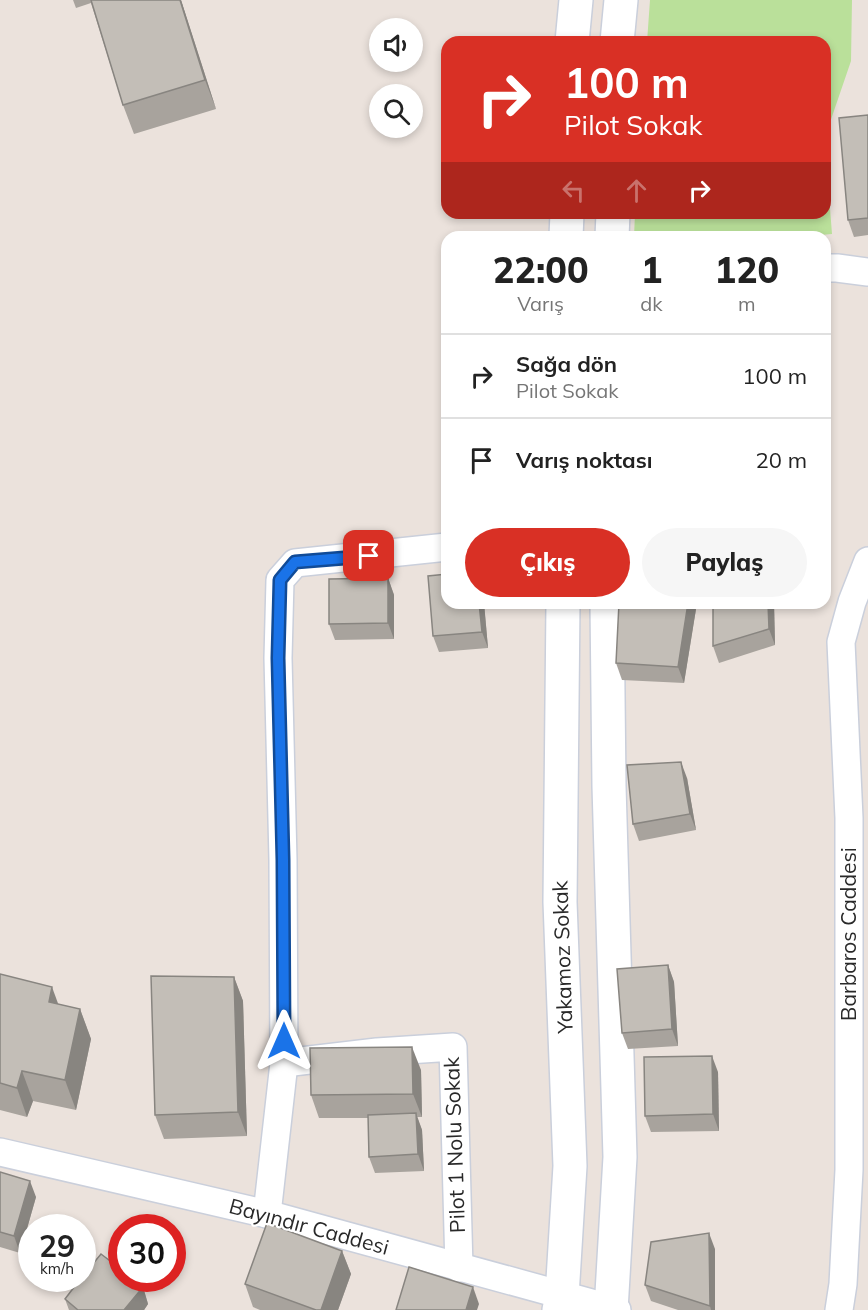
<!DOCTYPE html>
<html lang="tr">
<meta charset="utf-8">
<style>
body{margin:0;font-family:Mulish,sans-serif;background:#f6f6f6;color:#222;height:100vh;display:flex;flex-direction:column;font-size:22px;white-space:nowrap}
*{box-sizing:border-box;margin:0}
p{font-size:20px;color:#767676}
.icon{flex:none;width:33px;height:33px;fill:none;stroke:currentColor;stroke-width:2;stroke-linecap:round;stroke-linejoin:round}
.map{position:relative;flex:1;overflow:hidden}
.side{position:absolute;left:441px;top:231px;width:390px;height:378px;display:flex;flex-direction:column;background:#fff;border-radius:18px;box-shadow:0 3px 9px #0003}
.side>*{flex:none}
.top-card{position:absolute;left:441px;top:36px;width:390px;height:183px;border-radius:18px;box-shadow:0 3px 9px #0003;background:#d93025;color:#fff;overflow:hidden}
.tools{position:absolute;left:369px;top:18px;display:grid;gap:12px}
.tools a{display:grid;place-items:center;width:54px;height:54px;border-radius:50%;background:#fff;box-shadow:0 3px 9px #0003;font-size:30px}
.speed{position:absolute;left:18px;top:1214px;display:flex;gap:12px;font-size:30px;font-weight:700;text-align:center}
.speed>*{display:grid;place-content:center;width:78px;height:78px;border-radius:50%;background:#fff;box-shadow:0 3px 9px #0003;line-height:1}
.speed small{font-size:15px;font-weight:400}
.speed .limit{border:9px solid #d22;background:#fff;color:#111}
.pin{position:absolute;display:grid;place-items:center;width:51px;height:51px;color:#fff;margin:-26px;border-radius:12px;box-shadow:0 3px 9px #0006}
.me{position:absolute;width:66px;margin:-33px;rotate:0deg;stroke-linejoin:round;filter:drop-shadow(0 0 4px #0008)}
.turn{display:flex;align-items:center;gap:21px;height:126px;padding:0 24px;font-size:27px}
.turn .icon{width:78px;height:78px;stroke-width:2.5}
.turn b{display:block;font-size:42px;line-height:51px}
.lanes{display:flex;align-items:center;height:57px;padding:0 24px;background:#0003;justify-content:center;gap:30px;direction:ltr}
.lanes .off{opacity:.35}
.eta{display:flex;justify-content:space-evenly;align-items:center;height:102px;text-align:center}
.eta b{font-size:36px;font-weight:800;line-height:42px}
.primary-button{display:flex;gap:12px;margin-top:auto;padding:12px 24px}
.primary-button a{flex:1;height:69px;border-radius:36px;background:#d93025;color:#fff;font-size:24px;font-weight:800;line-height:69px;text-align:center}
.primary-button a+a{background:#f6f6f6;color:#222}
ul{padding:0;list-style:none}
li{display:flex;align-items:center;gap:18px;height:84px;padding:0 24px;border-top:2px solid #e0e0e0}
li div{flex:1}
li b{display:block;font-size:22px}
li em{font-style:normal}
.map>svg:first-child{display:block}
</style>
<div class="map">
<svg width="868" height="1310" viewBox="0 0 868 1310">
<rect width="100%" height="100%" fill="#ebe2dc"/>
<g fill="#bae09a">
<path d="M650 0H852L851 61 825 137V42H647Z"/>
<path d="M825 143 832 234 796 237H634L635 213H825Z"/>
</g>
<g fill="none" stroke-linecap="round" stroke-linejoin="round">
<defs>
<g id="street">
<path d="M825 268H837L868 272"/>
<path d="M284 1063 377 1052 453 1047 459 1268"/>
<path d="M0 1152 267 1214 617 1310"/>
<path d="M267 1214 284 1063 283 860 278 658 280 580 295 563 447 547"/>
<path d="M839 1310 843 1284 849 1170V818L841 642 852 602 868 561"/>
</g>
<g id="secondary">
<path d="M572 42 576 0"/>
<path d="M617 42 621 0"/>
<path d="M566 237 567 213"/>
<path d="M612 237 613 213"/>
<path d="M607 603 609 786 620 1157 611 1310"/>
<path d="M559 1310 562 1296 570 1166 560 902 563 603"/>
</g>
</defs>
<use href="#street" stroke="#cacfdb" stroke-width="30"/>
<use href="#secondary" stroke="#cacfdb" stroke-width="36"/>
<use href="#street" stroke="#fff" stroke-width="27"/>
<use href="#secondary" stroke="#fff" stroke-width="33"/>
</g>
<g fill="#a8a39d">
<path d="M73 0H181L216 109 134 134 123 105 91 3 76 8Z"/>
<path d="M868 115V235L854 237 848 220Z"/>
<path d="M388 578 394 595V639L335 640 329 624Z"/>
<path d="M447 603H484L488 648 439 652 433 636Z"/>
<path d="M774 603 775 645 719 663 713 646Z"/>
<path d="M696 609 684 683 622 680 616 663Z"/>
<path d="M687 778 696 830 639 841 633 824Z"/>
<path d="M668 965 674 982 678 1046 628 1049 622 1033Z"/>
<path d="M0 974 58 1004 80 1009 91 1039 76 1110 33 1101 27 1117 0 1110Z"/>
<path d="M234 977 243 1001 247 1136 164 1139 155 1115Z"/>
<path d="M421 1070 422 1117H417L422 1130 424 1171 375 1173 369 1157 368 1118H319L311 1095Z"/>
<path d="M718 1072 719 1131 651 1132 645 1116Z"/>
<path d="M0 1172 36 1197 20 1253 0 1247Z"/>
<path d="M715 1249V1310H678L651 1301 645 1285Z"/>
<path d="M342 1251 351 1274 338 1310H260L253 1307 245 1284Z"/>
<path d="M143 1287 148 1304 144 1310H69L65 1299Z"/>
</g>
<g fill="#888580">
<path d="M180 0H181L216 109 205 80Z"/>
<path d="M388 578 394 595V639L388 623Z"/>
<path d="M479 603H484L488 648 482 632Z"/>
<path d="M688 603H694L696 609 684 683 678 667Z"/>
<path d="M768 603H774L775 645 769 629Z"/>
<path d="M681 762 687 778 696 830 690 814Z"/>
<path d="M668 965 674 982 678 1046 672 1029Z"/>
<path d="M234 977 243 1001 247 1136 238 1112Z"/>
<path d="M52 987 63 1017 49 1002Z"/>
<path d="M80 1009 91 1039 76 1110 65 1080Z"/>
<path d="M412 1047 421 1070 422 1117 413 1094Z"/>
<path d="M712 1056 718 1072 719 1131 713 1114Z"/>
<path d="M22 1071 33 1101 27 1117 17 1088Z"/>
<path d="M416 1113 422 1130 424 1171 418 1154Z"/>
<path d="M30 1181 36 1197 20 1253 14 1236Z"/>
<path d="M709 1233 715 1249V1310H711L710 1306Z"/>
<path d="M342 1251 351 1274 338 1310H321Z"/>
<path d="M143 1287 148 1304 144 1310H124Z"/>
<path d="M473 1287 479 1304 477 1310H466Z"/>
</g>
<g fill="#c3beb7" stroke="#888580" stroke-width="1.5">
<path d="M91 0H180L205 80 123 105Z"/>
<path d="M868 115V218L848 220 839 118Z"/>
<path d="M447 574V603H479L482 632 433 636 428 576Z"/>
<path d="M388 578V623L329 624V579Z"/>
<path d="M619 603H688L678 667 616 663Z"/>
<path d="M713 603H768L769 629 713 646Z"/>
<path d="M681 762 690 814 633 824 627 765Z"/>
<path d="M668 965 672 1029 622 1033 617 969Z"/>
<path d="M0 974 52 987 49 1002 80 1009 65 1080 22 1071 17 1088 0 1083Z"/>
<path d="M151 976 234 977 238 1112 155 1115Z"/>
<path d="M412 1047 413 1094 311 1095 310 1048Z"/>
<path d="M712 1056 713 1114 645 1116 644 1057Z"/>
<path d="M416 1113 418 1154 369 1157 368 1115Z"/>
<path d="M0 1172 30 1181 14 1236 0 1232Z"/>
<path d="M267 1223 342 1251 321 1310H316L245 1284Z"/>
<path d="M709 1233 710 1306 645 1285 651 1242Z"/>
<path d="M101 1254 122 1270V1278H131L143 1287 124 1310H78L65 1299 81 1278H82V1277Z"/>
<path d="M409 1267 473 1287 466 1310H396Z"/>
</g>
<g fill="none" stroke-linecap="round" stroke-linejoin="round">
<defs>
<path id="route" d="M284 1041 283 860 278 658 280 580 295 562 369 556"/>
</defs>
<use href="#route" stroke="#114b97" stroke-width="15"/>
<use href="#route" stroke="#1a73e8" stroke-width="10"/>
</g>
<g text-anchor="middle" stroke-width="4.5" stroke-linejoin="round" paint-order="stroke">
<g font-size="21" fill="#292929" stroke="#fff">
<text transform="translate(849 934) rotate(-90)" y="7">Barbaros Caddesi</text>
<text transform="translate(563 957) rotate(-92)" y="7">Yakamoz Sokak</text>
<text transform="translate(455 1145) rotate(-92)" y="7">Pilot 1 Nolu Sokak</text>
<text transform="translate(309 1227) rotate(15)" y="7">Bayındır Caddesi</text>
</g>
</g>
</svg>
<div class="tools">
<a><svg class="icon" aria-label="sound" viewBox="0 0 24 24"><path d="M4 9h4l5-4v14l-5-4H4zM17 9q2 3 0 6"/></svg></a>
<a><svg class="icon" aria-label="search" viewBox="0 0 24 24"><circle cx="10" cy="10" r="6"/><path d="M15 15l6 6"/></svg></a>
</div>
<div class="speed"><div>29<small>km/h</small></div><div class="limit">30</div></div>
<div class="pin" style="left:369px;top:556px;background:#d93025"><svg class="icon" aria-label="arrive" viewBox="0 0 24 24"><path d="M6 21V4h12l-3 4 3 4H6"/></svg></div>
<svg class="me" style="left:284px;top:1041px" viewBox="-20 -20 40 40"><path d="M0-17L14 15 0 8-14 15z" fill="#1a73e8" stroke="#fff" stroke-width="4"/></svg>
<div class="top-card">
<div class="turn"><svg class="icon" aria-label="right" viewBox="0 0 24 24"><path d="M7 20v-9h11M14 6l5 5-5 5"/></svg><div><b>100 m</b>Pilot Sokak</div></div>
<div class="lanes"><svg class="icon off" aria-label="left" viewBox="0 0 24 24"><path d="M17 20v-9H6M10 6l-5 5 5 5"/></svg><svg class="icon off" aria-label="ahead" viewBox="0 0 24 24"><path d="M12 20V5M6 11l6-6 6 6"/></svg><svg class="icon" aria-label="right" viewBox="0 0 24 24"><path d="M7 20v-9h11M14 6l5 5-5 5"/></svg></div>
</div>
<section class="side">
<div class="eta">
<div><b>22:00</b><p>Varış</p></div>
<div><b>1</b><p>dk</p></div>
<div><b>120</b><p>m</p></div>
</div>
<ul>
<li><svg class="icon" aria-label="right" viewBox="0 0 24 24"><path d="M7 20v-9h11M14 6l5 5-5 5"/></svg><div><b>Sağa dön</b><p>Pilot Sokak</p></div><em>100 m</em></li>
<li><svg class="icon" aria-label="arrive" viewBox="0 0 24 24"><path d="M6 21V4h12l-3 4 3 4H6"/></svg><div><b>Varış noktası</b></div><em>20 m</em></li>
</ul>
<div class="primary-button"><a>Çıkış</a><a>Paylaş</a></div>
</section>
</div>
